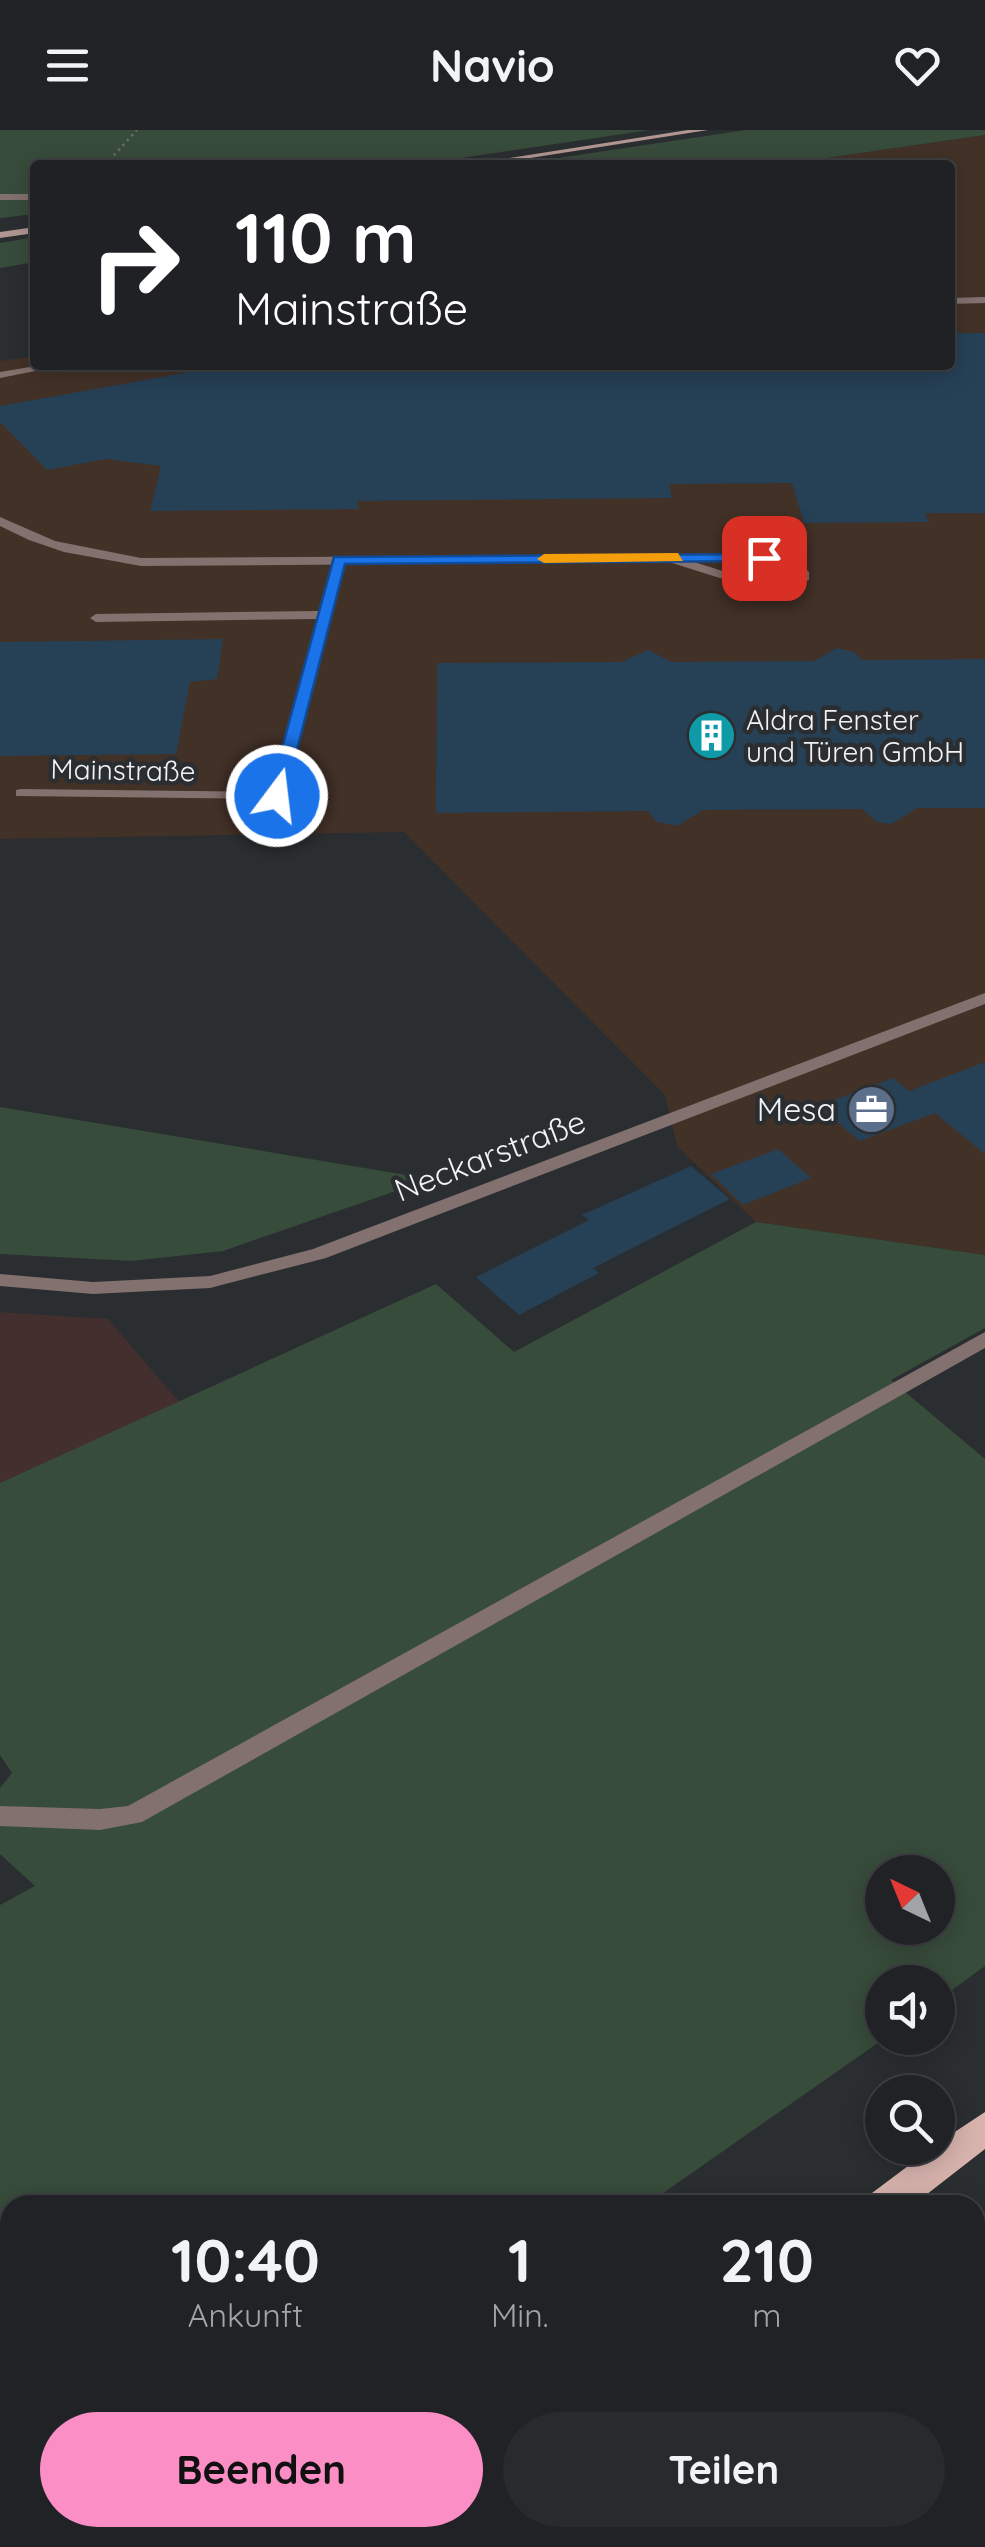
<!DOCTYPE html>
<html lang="de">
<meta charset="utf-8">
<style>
body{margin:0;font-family:Quicksand,sans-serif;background:#282a2d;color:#f1f3f6;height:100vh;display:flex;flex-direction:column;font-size:38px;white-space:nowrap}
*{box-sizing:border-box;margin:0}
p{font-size:32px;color:#a2a4a7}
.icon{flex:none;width:55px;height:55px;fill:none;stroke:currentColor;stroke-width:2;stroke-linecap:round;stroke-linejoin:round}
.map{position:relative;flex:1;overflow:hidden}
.side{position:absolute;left:0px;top:2065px;width:985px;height:352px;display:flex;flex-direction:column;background:#202225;border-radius:30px 30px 0 0;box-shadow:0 5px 25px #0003,0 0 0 2px #3d3f42}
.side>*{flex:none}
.banner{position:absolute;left:30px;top:30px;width:925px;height:210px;border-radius:10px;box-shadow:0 5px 25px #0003,0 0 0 2px #3d3f42;background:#202124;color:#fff;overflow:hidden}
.needle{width:65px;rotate:317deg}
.buttons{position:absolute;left:865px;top:1725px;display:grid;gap:20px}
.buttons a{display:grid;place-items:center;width:90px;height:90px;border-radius:50%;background:#202225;box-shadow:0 5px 25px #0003,0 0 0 2px #3d3f42;font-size:50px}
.pin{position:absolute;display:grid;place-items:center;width:85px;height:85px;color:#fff;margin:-42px;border-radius:20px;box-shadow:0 5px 15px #0006}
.me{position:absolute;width:110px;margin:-55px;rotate:15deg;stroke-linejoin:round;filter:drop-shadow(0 0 8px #0008)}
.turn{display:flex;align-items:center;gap:35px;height:210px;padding:0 40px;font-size:45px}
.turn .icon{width:130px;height:130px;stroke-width:2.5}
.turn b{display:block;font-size:70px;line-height:85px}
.eta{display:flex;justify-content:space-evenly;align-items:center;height:170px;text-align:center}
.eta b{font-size:60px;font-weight:800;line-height:70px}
.cta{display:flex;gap:20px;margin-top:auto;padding:20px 40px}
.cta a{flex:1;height:115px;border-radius:60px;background:#fb8fc5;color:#111;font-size:40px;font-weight:800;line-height:115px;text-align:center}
.cta a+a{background:#282a2d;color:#f1f3f6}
header{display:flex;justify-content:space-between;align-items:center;height:130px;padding:0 40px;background:#202225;font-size:45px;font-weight:800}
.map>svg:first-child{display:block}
</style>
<header><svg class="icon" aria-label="menu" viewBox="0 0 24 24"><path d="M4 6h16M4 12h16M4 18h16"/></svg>Navio<svg class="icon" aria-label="heart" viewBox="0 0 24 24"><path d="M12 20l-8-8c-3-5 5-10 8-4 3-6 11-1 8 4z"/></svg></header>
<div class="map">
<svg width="985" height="2417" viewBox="0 0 985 2417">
<rect width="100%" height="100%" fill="#2a2e31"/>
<g fill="#423127">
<path d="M985 5V1125L756 1092 677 1016 665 965 404 702 0 709V231L35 226V235H950V35H778Z"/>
<path d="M985 2161V2417H661L669 2408H975V2170Z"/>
</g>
<path fill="#432f2d" d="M0 1182 108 1189 179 1272 0 1353Z"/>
<g fill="#384c3b" fill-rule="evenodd">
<path d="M0 0H650L414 35H35V84L0 88Z"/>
<path d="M746 0H985V5L778 35H511Z"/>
<path d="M35 107V132L0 138V113Z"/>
<path d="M0 977 430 1049 223 1121 131 1131 0 1124Z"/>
<path d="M756 1092 985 1125V1198L891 1250 985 1329V1836L938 1870V1852H882L885 1908 646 2075H10V2359L0 2356V1775L35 1756 0 1724V1658L12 1643 0 1625V1353L436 1154 514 1222ZM882 1742H938V1798H882Z"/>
</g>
<g fill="#264056">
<path d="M950 203H985V383H925L929 392 804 393 792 353 669 354 672 368 358 371V379L150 381 161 336 106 329 47 340 0 292V276L195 241 356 240V235H950Z"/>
<path d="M223 509 217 549 190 552 176 624 0 626V512Z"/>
<path d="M837 518 854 522 862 530 985 529V678H917L892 694 877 692 862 679 703 680 677 696 657 692 647 681 436 683 437 533 621 532 648 520 672 532 814 531Z"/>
<path d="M985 932V1024L935 983 860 1011 818 976 893 948 909 961Z"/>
<path d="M778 1019 811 1048 743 1075 711 1044Z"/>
<path d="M691 1036 730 1069 593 1138 599 1143 519 1185 476 1147 589 1090 582 1085Z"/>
</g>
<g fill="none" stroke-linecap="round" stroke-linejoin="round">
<path stroke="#666a6d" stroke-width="2.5" stroke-dasharray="2.5 4" stroke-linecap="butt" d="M105 35 137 0"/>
<g fill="#82716e" fill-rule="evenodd">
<path d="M335 427 345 430 282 669 16 666V660L21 659 271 662 317 489 96 492 90 488 96 484 319 481Z"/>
<path d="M985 1202V1218L142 1692 100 1700 0 1696V1676L100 1679 128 1676Z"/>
</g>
<g fill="#82716e" fill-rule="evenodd">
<rect x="0" y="64" width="35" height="6"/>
<path d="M985 167V173L950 174V168Z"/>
<path d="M42 235H66L0 248V242Z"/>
<path d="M0 387 55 411 141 428 764 424 796 430 809 442V450L767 463 669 432 141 436 64 422 29 410 0 396ZM694 432C724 432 772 423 797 443V448L767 455Z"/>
<path d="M985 863V874L326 1128 210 1158 93 1164 0 1156V1144L93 1152 210 1146 313 1119Z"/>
</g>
<g fill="#b29692" fill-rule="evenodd">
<path d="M688 0H708L485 35H464Z"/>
<path d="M35 97V103L0 108V102Z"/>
</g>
<g fill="#d8b3ae" fill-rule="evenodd">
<path d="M985 1982V2019L913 2075H867L872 2063 932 2018H938V2013Z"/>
<path d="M426 2408H475L471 2417H422Z"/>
<path d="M536 2408H576L574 2417H534Z"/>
</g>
</g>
<path fill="#1a73e8" stroke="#114b97" stroke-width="2.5" d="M764 424 769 431 345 434 285 666 277 671 269 666 334 427Z"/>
<path fill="#f59e0b" d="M678 423 683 431 544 433 537 429 544 424Z"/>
<defs>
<symbol id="building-disc" viewBox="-11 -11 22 22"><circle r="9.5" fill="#0f9aa8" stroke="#2a2e31"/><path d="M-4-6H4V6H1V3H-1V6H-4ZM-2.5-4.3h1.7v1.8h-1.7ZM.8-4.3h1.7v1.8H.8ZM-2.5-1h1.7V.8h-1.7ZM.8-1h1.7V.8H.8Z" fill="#fff"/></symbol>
<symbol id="office-disc" viewBox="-11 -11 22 22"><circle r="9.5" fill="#5c6f8a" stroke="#2a2e31"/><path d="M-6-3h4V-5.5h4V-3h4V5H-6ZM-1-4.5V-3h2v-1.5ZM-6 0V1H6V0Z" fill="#fff"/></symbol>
</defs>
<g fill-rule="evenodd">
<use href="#building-disc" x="684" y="578" width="55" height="55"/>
<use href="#office-disc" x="844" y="952" width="55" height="55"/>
</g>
<g text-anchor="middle" stroke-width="9" stroke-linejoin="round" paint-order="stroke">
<g font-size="28" fill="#f1f3f6" stroke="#2a2e31" text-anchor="start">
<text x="746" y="600">Aldra Fenster<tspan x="746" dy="32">und Türen GmbH</tspan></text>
</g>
<g font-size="28" fill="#f1f3f6" stroke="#2a2e31">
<text transform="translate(123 640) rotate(1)" y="10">Mainstraße</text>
</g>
<g font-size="32" fill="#f1f3f6" stroke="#2a2e31" text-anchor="end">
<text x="836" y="991">Mesa</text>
</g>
<g font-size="32" fill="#f1f3f6" stroke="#2a2e31">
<text transform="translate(490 1026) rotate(-21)" y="11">Neckarstraße</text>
</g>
</g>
</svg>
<div class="buttons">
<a><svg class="needle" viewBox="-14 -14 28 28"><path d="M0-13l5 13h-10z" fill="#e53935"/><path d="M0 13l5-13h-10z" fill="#a2a4a7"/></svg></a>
<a><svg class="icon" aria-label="sound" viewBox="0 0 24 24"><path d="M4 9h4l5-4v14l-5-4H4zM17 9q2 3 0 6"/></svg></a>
<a><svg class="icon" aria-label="search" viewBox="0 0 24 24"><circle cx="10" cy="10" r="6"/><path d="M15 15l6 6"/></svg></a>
</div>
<div class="pin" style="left:764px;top:428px;background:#d93025"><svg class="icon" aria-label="arrive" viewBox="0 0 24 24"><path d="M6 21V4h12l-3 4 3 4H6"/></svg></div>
<svg class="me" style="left:277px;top:666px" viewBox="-20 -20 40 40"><circle r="17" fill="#1a73e8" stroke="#fff" stroke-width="3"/><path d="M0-11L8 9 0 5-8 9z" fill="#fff"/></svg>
<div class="banner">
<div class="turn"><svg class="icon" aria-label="right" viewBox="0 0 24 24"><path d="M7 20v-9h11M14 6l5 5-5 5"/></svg><div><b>110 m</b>Mainstraße</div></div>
</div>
<section class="side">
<div class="eta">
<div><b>10:40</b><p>Ankunft</p></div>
<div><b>1</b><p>Min.</p></div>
<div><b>210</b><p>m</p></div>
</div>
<div class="cta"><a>Beenden</a><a>Teilen</a></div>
</section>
</div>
